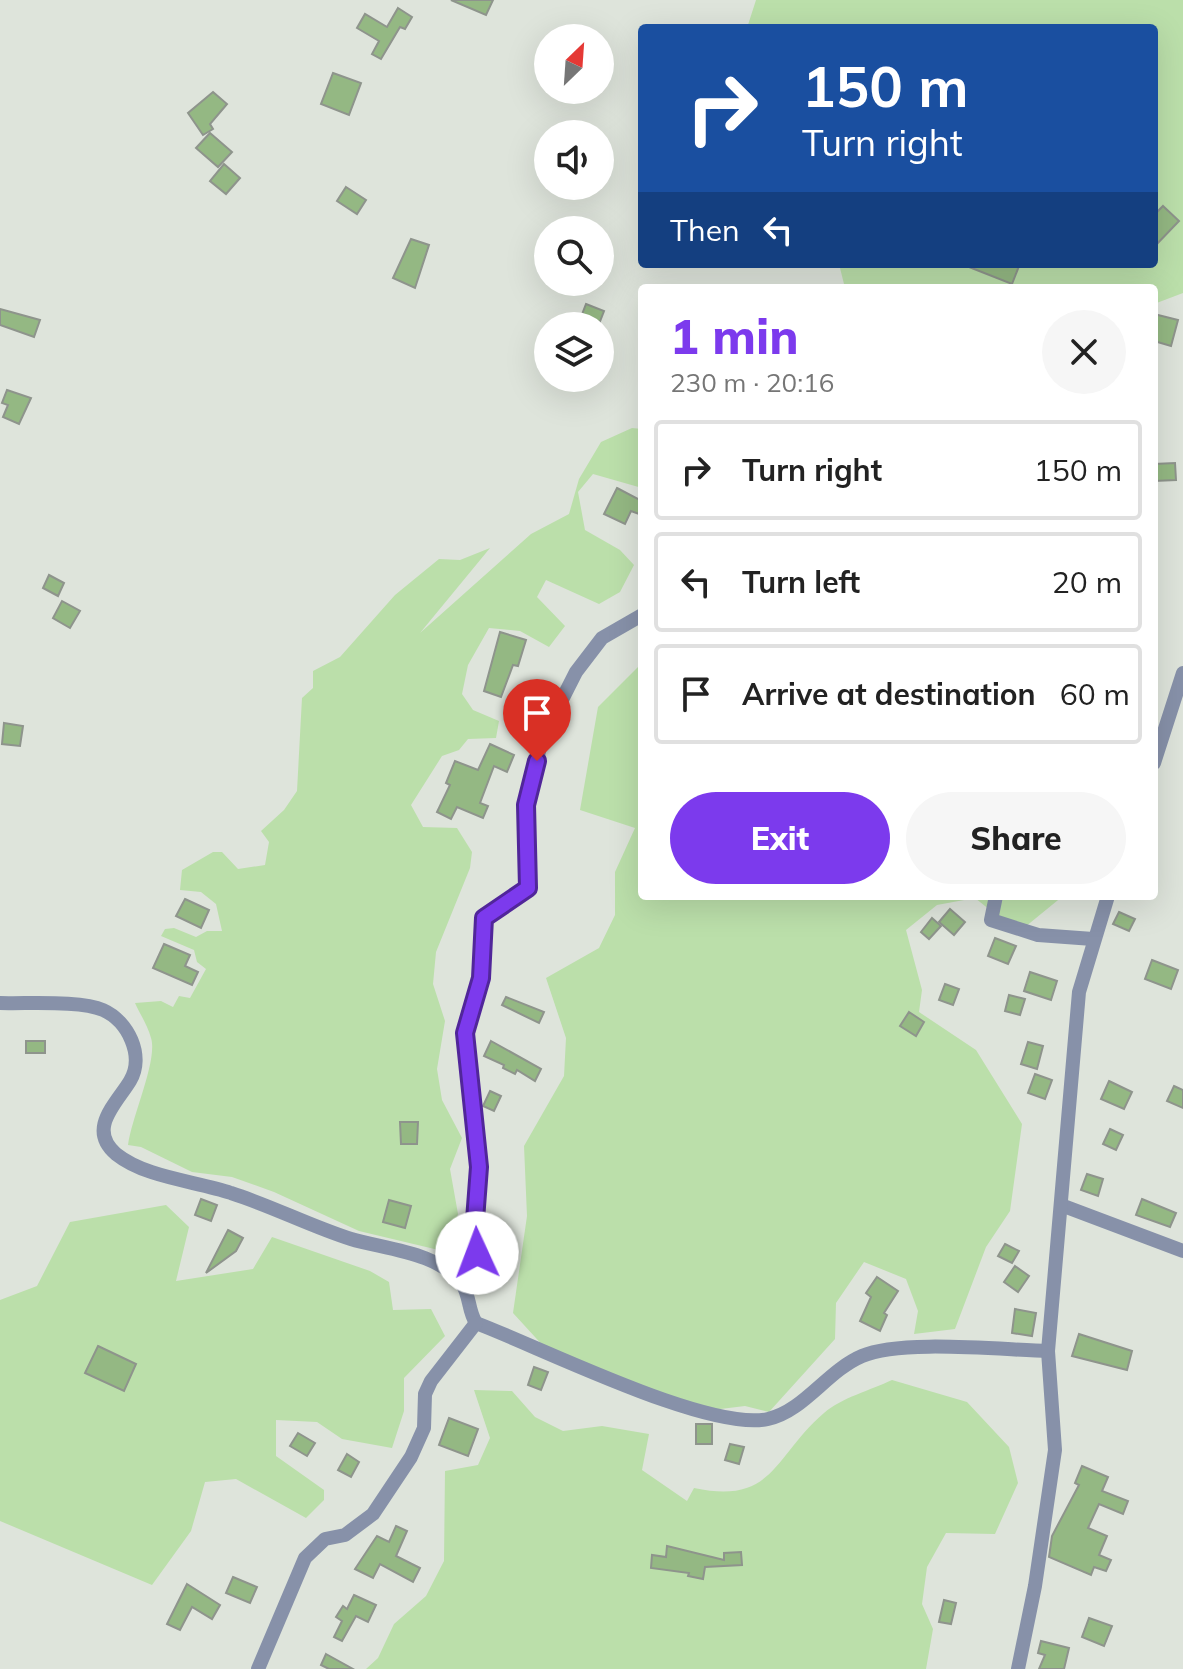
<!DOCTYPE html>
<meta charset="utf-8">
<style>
body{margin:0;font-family:Mulish,sans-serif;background:#f6f6f6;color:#222;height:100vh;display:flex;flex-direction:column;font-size:30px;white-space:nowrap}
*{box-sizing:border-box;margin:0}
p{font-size:26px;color:#767676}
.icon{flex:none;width:44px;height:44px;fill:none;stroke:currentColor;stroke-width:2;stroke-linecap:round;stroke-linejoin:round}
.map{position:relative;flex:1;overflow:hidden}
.details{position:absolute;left:638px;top:284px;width:520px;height:616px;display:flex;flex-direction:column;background:#fff;border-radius:8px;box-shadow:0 8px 32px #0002}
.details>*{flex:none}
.banner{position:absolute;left:638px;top:24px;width:520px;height:244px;border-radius:8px;box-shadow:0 8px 32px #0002;background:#1a4fa0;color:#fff;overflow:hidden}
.needle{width:52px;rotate:25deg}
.fabs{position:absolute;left:534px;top:24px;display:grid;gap:16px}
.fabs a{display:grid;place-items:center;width:80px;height:80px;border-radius:50%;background:#fff;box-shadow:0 8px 32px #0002;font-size:40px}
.pin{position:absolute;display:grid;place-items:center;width:68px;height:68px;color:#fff;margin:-82px -34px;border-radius:50% 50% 50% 0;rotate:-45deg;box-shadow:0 0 8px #0007}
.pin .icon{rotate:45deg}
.me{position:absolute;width:88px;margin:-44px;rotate:358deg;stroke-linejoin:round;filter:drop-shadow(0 0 6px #0008)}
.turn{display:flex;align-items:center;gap:28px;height:168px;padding:0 32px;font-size:36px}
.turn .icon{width:104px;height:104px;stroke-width:2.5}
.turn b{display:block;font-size:56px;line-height:68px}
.then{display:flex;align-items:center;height:76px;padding:0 32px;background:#0003;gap:16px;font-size:30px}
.round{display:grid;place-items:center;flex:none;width:84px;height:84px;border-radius:42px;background:#f6f6f6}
.overview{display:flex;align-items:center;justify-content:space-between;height:136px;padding:0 32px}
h1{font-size:48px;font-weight:800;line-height:60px;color:#7c3aed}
.cta{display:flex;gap:16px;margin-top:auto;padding:16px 32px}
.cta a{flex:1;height:92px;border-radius:48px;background:#7c3aed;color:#fff;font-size:32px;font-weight:800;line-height:92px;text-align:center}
.cta a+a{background:#f6f6f6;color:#222}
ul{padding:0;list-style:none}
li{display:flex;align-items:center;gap:24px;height:100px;margin:0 16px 12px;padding:0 16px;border:4px solid #e0e0e0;border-radius:8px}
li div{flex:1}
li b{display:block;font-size:30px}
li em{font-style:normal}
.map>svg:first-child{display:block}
</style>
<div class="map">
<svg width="1183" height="1669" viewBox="0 0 1183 1669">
<rect width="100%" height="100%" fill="#dee4db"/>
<g fill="#bbdfaa">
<path d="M756 0H1183V293L1154 304V288H845L839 264H1154V28H747Z"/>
<path d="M632 428 642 429V488L593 474 578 492 585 530 620 550 634 565 620 592 599 604 546 580 537 597 565 626 549 647 520 631 489 628 468 665 462 694 473 710 499 721 496 738 468 739 459 750 442 756 411 805 423 827 457 828 472 852 470 868 436 952 433 984 445 1021 437 1069 442 1100 462 1138 450 1169 458 1214 447 1252 359 1231 274 1192 232 1177 192 1172 141 1147 128 1145C132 1116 158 1060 151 1038 148 1026 140 1014 135 1003L161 1001 173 1007 179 996 190 998 206 969 197 962 194 950 161 936 165 929 174 928 196 937 207 931H222L216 904 201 892 180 890 182 870 213 852H222L238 869 265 865 269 842 261 831 284 810 297 791 302 698 313 688V671L340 657 395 595 439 559 460 560 490 548 420 633 531 534 569 514 579 479 601 442Z"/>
<path d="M642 663V896H1063L1025 927 1005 922 975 898 937 905 906 930 922 990 919 1012 976 1050 1022 1124 1010 1211 986 1247 955 1329 914 1334 918 1311 906 1279 864 1262 836 1303 835 1339 769 1412 745 1406 704 1411 546 1349 513 1313 527 1216 524 1146 564 1076 566 1038 546 978 599 948 615 915V872L635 828 580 810 598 707Z"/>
<path d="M166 1205 189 1227 176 1281 253 1269 272 1237 370 1271 389 1282 393 1310 431 1309 445 1336 404 1378V1411L392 1448 342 1439 317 1422 276 1420V1456L324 1490V1500L306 1518 236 1479 205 1482 191 1531 152 1585 0 1521V1300L37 1286 70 1222Z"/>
<path d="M892 1380 967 1402 1009 1447 1018 1483 995 1534 946 1533 927 1567 922 1604 933 1629 926 1669H366L378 1658 394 1624 426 1596 444 1561 445 1471 478 1465 490 1438 474 1390 512 1391 535 1417 563 1431 602 1426 649 1434 642 1470 687 1501 694 1488C774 1505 773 1457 824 1413 841 1398 871 1390 892 1380Z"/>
</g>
<g fill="#94b883" stroke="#8e948c" stroke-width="2">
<path d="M451 0H493L486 15Z"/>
<path d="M398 8 412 17 405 29 400 27 381 59 372 54 379 41 357 28 365 14 387 27Z"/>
<path d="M333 73 361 83 349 115 321 104Z"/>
<path d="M213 92 227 104 210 124 213 129 203 135 188 113Z"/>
<path d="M210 133 232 152 218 167 196 148Z"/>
<path d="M224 164 240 178 226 194 210 181Z"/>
<path d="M346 187 366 200 357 214 337 201Z"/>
<path d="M1163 206 1179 221 1154 247V215Z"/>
<path d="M411 239 429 245 415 288 393 278Z"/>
<path d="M1013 264 1019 266 1012 284 964 265Z"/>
<path d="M586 304 604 311 599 324 581 317Z"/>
<path d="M0 309 40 320 34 337 0 325Z"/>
<path d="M1154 314 1178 320 1171 346 1154 341Z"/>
<path d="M7 390 31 398 19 424 3 417 8 405 2 403Z"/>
<path d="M1175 463 1176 480 1154 481V464Z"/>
<path d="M617 488 642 501V515L631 511 625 524 604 514Z"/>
<path d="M49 575 64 583 58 596 43 588Z"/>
<path d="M62 601 80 611 70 628 53 618Z"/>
<path d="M500 632 526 640 518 666 513 665 501 697 484 691Z"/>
<path d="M4 723 23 726 20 746 2 744Z"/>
<path d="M490 744 514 755 507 772 494 766 480 803 488 806 483 818 457 807 451 819 437 812 450 785 446 783 455 761 478 770Z"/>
<path d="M185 899 209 910 201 928 176 916Z"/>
<path d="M950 909 965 922 954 935 939 922Z"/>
<path d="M1119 912 1135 919 1129 931 1113 924Z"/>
<path d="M932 918 941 926 929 939 921 932Z"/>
<path d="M995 938 1016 946 1008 964 988 956Z"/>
<path d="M164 944 190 955 185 966 198 972 192 985 153 968Z"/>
<path d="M1152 960 1178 970 1171 989 1145 979Z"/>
<path d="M1030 972 1057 981 1051 1000 1024 991Z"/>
<path d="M945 984 959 989 953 1005 939 1000Z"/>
<path d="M1009 995 1025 999 1020 1015 1005 1011Z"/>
<path d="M506 997 544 1012 539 1023 502 1005Z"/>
<path d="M909 1012 924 1022 916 1036 900 1026Z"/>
<rect x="26" y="1041" width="19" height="12"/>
<path d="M491 1041 541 1069 535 1081 517 1070 515 1074 503 1068 504 1065 484 1056Z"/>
<path d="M1028 1042 1043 1046 1037 1069 1021 1064Z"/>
<path d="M1035 1074 1052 1080 1045 1099 1028 1093Z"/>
<path d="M1109 1081 1132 1092 1124 1109 1101 1099Z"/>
<path d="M1174 1086 1183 1090V1108L1167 1101Z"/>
<path d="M490 1091 501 1096 494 1111 483 1106Z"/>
<path d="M400 1122H418L417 1144H401Z"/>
<path d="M1110 1129 1123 1135 1116 1150 1103 1144Z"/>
<path d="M1087 1174 1103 1179 1098 1196 1081 1190Z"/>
<path d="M201 1199 217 1205 211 1221 195 1215Z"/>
<path d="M1142 1199 1176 1213 1170 1227 1136 1215Z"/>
<path d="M389 1200 411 1206 405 1228 383 1222Z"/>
<path d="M228 1230 243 1238 236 1251 206 1273Z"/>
<path d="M1005 1244 1019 1251 1012 1263 998 1256Z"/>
<path d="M1015 1266 1029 1276 1018 1292 1004 1282Z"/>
<path d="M877 1277 898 1291 884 1313 887 1315 880 1331 860 1321 871 1297 866 1293Z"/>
<path d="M1015 1309 1036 1313 1032 1336 1012 1333Z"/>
<path d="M1079 1334 1132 1351 1127 1370 1072 1356Z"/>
<path d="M98 1346 136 1364 124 1391 85 1373Z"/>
<path d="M534 1367 548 1372 541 1390 528 1385Z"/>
<path d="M449 1418 478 1429 468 1456 439 1445Z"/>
<rect x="696" y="1424" width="16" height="20"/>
<path d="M298 1433 315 1443 307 1456 290 1446Z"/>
<path d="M730 1444 744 1447 739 1464 725 1460Z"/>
<path d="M347 1454 359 1462 351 1477 338 1470Z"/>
<path d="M1082 1466 1108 1477 1102 1491 1128 1501 1123 1514 1099 1504 1088 1528 1107 1536 1099 1555 1111 1560 1106 1571 1094 1567 1091 1575 1049 1557 1052 1536 1079 1485 1075 1483Z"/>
<path d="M396 1526 407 1531 396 1556 420 1568 413 1582 380 1564 373 1578 355 1569 377 1536 389 1542Z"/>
<path d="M667 1546 724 1560V1553L741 1552 742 1565 705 1567 703 1579 688 1576 689 1573 651 1568 652 1555 666 1557Z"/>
<path d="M233 1577 257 1587 250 1603 226 1593Z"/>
<path d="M187 1584 220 1605 212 1619 192 1607 180 1630 167 1624Z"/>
<path d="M354 1595 376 1605 368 1622 356 1616 342 1641 334 1637 342 1621 336 1617 343 1606 347 1609Z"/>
<path d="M944 1600 956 1603 951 1624 939 1622Z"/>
<path d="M1089 1618 1112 1626 1104 1646 1082 1637Z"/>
<path d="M1041 1641 1069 1648 1064 1669H1039L1045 1655 1038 1653Z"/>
<path d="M326 1654 353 1669H329L321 1665Z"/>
</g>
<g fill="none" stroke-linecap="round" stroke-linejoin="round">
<g stroke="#8791a9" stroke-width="14">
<path d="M1154 763 1183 673"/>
<path d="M996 896 991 920 1038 935 1093 939"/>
<path d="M0 1003C26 1004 81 1000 103 1010 128 1021 145 1056 130 1081 116 1104 87 1129 116 1154 146 1178 196 1181 231 1193 272 1206 310 1226 351 1239 384 1249 439 1252 462 1284 470 1295 468 1311 476 1323 540 1347 708 1432 768 1419 804 1411 827 1371 862 1356 900 1339 1003 1350 1048 1351"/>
<path d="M1061 1205 1183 1251"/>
<path d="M462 1284 473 1269 477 1253 474 1233 479 1167 465 1033 481 978 484 918 528 888 526 805 542 739 576 672 602 638 642 615"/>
<path d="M258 1669 305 1558 325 1539 345 1535 373 1514 411 1457 424 1428 425 1394 431 1381 476 1323"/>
<path d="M1018 1669 1035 1586 1055 1450 1048 1351 1079 992 1108 896"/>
</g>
</g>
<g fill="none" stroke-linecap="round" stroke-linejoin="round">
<defs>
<path id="route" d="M477 1253 474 1233 479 1167 465 1033 481 978 484 918 528 888 526 805 537 761"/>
</defs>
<use href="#route" stroke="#51269a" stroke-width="20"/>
<use href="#route" stroke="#7c3aed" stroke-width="14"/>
</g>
</svg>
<div class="fabs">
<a><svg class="needle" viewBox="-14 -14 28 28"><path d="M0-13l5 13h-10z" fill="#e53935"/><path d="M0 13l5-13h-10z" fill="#767676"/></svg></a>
<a><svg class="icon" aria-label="sound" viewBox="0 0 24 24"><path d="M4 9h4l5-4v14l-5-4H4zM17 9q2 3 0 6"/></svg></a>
<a><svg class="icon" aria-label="search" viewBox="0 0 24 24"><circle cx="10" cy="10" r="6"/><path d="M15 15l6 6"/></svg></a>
<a><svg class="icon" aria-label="layers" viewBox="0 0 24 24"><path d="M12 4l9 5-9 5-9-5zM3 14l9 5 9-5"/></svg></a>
</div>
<div class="pin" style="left:537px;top:761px;background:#d93025"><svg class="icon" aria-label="arrive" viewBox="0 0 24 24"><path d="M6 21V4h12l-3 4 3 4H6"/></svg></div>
<svg class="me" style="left:477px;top:1253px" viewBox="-20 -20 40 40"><circle r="19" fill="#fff"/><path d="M0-13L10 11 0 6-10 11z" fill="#7c3aed"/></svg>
<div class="banner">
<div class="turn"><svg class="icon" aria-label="right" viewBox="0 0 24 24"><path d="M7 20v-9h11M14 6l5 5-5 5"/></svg><div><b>150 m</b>Turn right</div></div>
<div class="then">Then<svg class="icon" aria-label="left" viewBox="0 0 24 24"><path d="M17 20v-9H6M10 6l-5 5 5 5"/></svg></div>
</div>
<section class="details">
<div class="overview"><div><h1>1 min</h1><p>230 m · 20:16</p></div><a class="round"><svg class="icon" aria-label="close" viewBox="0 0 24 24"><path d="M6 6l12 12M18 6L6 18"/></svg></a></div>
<ul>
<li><svg class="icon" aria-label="right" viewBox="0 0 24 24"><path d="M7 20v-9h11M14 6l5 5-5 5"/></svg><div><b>Turn right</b></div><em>150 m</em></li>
<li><svg class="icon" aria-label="left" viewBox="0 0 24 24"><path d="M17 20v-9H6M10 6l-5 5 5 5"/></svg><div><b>Turn left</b></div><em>20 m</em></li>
<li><svg class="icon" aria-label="arrive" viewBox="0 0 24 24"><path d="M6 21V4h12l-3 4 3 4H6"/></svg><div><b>Arrive at destination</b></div><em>60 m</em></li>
</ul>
<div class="cta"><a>Exit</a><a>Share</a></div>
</section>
</div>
